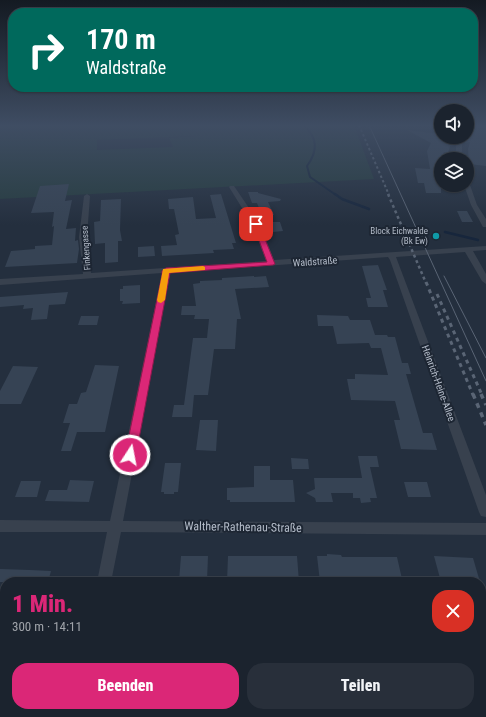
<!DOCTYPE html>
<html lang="de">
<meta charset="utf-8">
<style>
body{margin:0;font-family:"Roboto Condensed",sans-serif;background:#282f3a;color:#f1f3f6;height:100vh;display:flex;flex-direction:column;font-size:15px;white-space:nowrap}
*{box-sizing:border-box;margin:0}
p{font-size:13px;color:#a0a4aa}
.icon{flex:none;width:22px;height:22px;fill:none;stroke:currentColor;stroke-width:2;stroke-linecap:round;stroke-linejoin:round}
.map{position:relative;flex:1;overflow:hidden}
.details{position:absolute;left:0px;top:577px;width:486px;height:140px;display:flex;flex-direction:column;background:#1b232e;border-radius:16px 16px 0 0;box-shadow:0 1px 3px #0004,0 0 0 1px #39404a}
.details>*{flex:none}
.guide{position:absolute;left:8px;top:8px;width:470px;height:84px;border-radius:16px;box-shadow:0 1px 3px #0004,0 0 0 1px #39404a;background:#00695c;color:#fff;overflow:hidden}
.fabs{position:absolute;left:434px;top:104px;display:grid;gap:8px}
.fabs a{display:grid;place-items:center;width:40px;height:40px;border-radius:50%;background:#1b232e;box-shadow:0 1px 3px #0004,0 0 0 1px #39404a;font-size:20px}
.pin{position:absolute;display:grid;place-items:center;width:34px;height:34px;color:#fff;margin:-17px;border-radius:8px;box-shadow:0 2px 6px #0006}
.me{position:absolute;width:44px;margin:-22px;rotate:11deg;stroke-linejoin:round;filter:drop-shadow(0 0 3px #0008)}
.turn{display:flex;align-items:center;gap:14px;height:84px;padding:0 12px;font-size:18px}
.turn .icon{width:52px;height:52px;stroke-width:2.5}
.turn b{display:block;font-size:28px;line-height:34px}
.round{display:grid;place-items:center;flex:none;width:42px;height:42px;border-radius:16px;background:#282f3a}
.headline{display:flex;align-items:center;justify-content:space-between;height:68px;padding:0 12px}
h1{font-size:24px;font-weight:800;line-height:30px;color:#db2777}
.button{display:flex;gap:8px;margin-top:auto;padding:8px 12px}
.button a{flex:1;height:46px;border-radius:16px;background:#db2777;color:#fff;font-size:16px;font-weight:800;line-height:46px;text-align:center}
.button a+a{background:#282f3a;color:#f1f3f6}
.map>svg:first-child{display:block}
</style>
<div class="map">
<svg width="486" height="717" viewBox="0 0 486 717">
<rect width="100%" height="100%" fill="#242f3e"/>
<path fill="#263c3f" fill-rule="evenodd" d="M0 125H354L374 179 0 199ZM196 136 169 138 173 147 97 150V140Z"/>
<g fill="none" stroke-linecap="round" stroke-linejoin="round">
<path stroke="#17263c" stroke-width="2" d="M303 125C318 137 318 151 307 166L310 177 336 195"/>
<g stroke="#17263c" stroke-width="2.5">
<path d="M335 194 342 199 369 209"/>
<path d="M445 232 478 240"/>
</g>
</g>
<g fill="#364354">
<path d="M474 125H486V166L469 164 468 149 470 142 465 143 466 137H471Z"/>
<path d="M407 130 439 134 438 137H457L455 145 450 146 448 153 444 152 441 159V193H426L424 183H418L415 168 430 169 427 151 431 143Z"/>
<path d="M69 184 65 201 72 200 66 229 76 228 75 241 78 240 79 249 77 263 5 267 11 251 35 249V246L52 245 54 226 52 227 54 212 31 213 40 186Z"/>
<path d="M248 192H258V193L281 199 280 201 268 202 274 215 262 216 257 203H252Z"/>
<path d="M221 194 236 243H232L234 249 213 250 214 253 162 256 161 246 177 245 175 235 179 234 174 209H169L168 199 193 197 196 219 216 218 210 195Z"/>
<path d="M121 199 120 230 122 241H118V262L105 263V243L95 244 94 222 100 221 101 200Z"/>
<path d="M457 211H467L473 222H462Z"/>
<path d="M270 222H280L283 231 273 232Z"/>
<path d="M154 246 155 256 138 257V247Z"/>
<path d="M378 265 387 290H383L388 307H368L366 298H371L362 266Z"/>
<path d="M254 276V277L266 276 269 287 235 289 241 319H237L235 349H214L208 395H194L192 417H172L174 405H184L193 338H207L209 319H194L195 315H181L182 306H196L193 284 200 283V281L222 280V278Z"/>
<path d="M140 285V303L122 304 123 301H120V289H123V286Z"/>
<path d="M68 292 65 304 49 305 47 319 31 320 33 308 23 309 24 305 0 307V297Z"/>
<path d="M317 315 348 316 350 320H370L375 335H387L388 337H395L402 363H408L411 374H406L423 433H432L437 450 401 449 394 420H400L395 401 351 400 347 379H355V374L388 375 381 348H371L369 343 337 344 333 326H318Z"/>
<path d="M81 316H99L97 325H78Z"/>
<path d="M95 365 119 366 105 432H77L71 451H61L70 423H63L69 404H77L81 393 86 392Z"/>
<path d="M13 366 38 367 21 404H0V391Z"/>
<path d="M200 420H218L216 451 196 450Z"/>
<path d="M358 456H377L379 467H370L377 498H370L371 502 361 503 360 498H353V493H331L333 502H316L315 498 306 493 315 489 314 478H362Z"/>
<path d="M291 458 308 459 309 469H292Z"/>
<path d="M165 463H181L178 492H174V494H164V492H161Z"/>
<path d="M254 466H270V480H293L295 502H230V500H227V488L254 487Z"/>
<path d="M70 480 94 481 89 502 45 501 49 490H67Z"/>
<path d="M21 481H41L37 497H15Z"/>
<path d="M404 482H427L431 497H408Z"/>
<path d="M327 554 341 555 342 557H397L402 579 395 580 366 579 367 582H320L317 556H327Z"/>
<path d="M181 556H208L207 581H179Z"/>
<path d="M228 556H297L299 582H227Z"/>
<path d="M434 556 473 558 480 582H441Z"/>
<path d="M0 569 30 570 51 571 48 582H0Z"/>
</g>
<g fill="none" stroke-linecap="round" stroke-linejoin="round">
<g fill="#38414e" fill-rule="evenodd">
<path d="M459 137H465L462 146V159H456V146Z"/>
<path d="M467 183 470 185 477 205 486 219V227H483L471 205 464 185H467Z"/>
<path d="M230 186H234L260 224 274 260 486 246V250L473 251 486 274V284L482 281 465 252 396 257 486 495V517L481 516 479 512 390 260 388 257 170 273 123 521 486 523V535L121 532 111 582H97L107 532H0V520L110 521 162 273 0 285V279L83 274 79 237 84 196 87 194 90 196 87 237 91 273 266 261 252 224 229 187Z"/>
<path d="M68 712H86L85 717H67Z"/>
</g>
<g stroke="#5a6575" stroke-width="1">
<path d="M369 125 486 381"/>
<path d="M444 276 486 358"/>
</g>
<path stroke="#5a6575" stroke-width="2" stroke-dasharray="2.5 2.5" stroke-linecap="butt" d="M359 125 389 195"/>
<path stroke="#5a6575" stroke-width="2.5" stroke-dasharray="3 3" stroke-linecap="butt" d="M388 194 426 283"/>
<g stroke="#5a6575" stroke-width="3" stroke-dasharray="4 4" stroke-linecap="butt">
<path d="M426 282 473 395"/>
<path d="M437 294 482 395"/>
</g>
<g stroke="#5a6575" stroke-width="3.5" stroke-dasharray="5 5" stroke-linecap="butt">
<path d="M473 394 486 425"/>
<path d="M481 394 486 405"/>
</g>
</g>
<linearGradient id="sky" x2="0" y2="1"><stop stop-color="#141a22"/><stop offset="0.56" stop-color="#3f4d63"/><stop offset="1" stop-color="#3f4d63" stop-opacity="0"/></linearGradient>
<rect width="486" height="225" fill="url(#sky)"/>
<path fill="#db2777" stroke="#8e194d" d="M256 222 259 224 275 264 273 265 170 273 136 455 134 458H126L125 455 162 275V271L166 268 267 262 253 224Z"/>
<path fill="#f59e0b" d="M203 266 205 267V270L169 273 165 300 161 303 158 302 157 300 163 269Z"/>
<circle fill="#0f9aa8" stroke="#1d2633" stroke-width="1.5" cx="436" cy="236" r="4"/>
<g text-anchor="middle" stroke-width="4" stroke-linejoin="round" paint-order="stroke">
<g font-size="9" fill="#b4bcc9" stroke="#1d2633" text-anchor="end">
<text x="428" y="234">Block Eichwalde<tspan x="428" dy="10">(Bk Ew)</tspan></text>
</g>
<g font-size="9" fill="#b4bcc9" stroke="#1d2633">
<text transform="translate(86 248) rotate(-94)" y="3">Finkengasse</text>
</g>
<g font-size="10" fill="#b4bcc9" stroke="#1d2633">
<text transform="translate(315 261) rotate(-4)" y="4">Waldstraße</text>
<text transform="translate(439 383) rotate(70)" y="4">Heinrich-Heine-Allee</text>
</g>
<g font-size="12" fill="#b4bcc9" stroke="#1d2633">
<text transform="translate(243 527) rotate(1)" y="4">Walther-Rathenau-Straße</text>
</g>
</g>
</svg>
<div class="fabs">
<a><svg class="icon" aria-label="sound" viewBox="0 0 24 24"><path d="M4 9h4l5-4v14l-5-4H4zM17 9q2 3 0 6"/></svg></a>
<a><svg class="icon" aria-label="layers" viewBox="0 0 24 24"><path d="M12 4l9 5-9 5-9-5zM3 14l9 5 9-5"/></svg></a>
</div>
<div class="pin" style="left:256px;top:224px;background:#d93025"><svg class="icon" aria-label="arrive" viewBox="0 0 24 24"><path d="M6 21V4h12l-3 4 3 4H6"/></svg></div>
<svg class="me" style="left:130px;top:455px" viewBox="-20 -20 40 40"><circle r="17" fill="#db2777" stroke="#fff" stroke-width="3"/><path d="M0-11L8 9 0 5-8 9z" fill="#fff"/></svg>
<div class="guide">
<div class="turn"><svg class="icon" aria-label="right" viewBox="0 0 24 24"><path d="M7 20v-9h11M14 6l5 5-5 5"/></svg><div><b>170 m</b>Waldstraße</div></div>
</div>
<section class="details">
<div class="headline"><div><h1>1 Min.</h1><p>300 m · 14:11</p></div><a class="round" style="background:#d93025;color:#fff"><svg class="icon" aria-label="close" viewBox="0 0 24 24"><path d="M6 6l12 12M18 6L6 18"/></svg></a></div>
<div class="button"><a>Beenden</a><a>Teilen</a></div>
</section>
</div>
